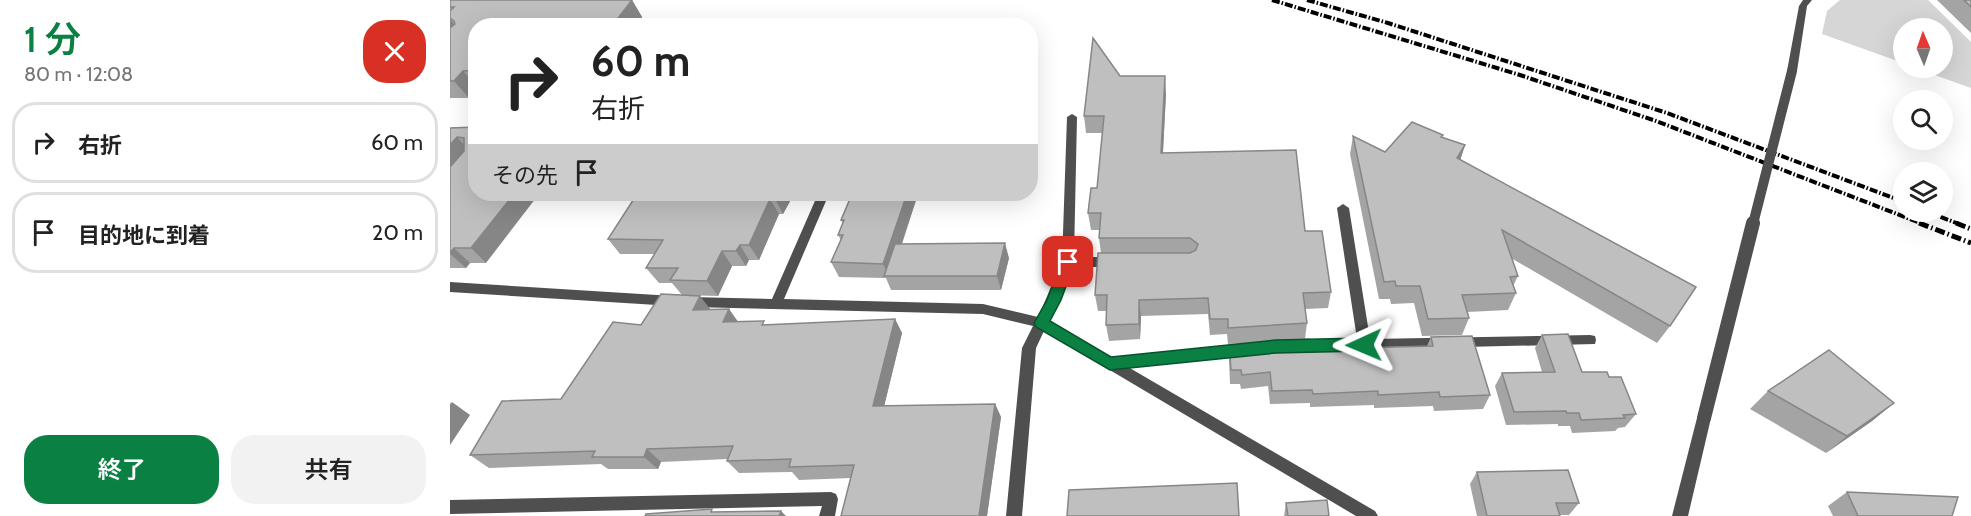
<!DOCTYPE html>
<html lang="ja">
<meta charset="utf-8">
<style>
body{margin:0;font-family:Cabin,"Noto Sans JP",sans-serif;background:#f2f2f2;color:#222;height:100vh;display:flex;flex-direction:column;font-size:22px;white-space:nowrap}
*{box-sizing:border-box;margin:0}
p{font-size:20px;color:#767676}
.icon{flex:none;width:33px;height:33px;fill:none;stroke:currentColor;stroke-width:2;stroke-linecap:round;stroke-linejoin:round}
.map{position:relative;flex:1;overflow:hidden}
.details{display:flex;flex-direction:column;background:#fff;width:450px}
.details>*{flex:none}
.guide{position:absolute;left:18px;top:18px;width:570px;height:183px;border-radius:24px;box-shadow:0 6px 24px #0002;background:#fff;color:#222;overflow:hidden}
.needle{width:39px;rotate:358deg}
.fabs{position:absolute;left:1443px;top:18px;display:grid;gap:12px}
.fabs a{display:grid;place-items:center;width:60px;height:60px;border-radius:50%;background:#fff;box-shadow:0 6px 24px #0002;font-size:30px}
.pin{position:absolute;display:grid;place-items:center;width:51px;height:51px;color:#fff;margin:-26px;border-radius:12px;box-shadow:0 3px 9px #0006}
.me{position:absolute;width:66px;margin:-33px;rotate:269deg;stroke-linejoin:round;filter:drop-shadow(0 0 4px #0008)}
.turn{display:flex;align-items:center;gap:21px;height:126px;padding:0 24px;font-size:27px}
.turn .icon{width:78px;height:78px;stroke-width:2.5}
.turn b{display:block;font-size:42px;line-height:51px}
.then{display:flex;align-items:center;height:57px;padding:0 24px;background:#0003;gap:12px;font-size:22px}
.round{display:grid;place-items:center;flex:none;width:63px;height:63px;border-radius:24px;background:#f2f2f2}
.headline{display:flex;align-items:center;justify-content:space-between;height:102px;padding:0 24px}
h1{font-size:36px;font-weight:600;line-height:45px;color:#0b8043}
.button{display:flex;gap:12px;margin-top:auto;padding:12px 24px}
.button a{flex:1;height:69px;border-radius:24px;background:#0b8043;color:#fff;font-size:24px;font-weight:600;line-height:69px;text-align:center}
.button a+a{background:#f2f2f2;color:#222}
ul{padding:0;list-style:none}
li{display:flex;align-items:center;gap:18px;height:81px;margin:0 12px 9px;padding:0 12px;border:3px solid #e0e0e0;border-radius:24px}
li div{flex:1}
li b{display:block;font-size:22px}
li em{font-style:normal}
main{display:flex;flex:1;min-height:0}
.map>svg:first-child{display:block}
</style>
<main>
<section class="details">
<div class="headline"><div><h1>1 分</h1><p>80 m · 12:08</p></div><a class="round" style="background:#d93025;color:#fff"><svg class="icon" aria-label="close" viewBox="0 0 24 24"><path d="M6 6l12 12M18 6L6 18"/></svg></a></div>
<ul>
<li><svg class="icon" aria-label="right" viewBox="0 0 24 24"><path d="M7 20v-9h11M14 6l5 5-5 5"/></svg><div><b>右折</b></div><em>60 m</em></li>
<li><svg class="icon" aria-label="arrive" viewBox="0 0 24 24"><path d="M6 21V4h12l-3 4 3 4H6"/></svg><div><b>目的地に到着</b></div><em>20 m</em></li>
</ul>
<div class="button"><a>終了</a><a>共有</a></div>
</section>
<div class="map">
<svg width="1521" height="516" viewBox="0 0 1521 516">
<rect width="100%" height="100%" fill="#fff"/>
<path fill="#d6d6d6" d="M1390 0H1478L1521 42V88L1465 68H1492V28H1454L1453 63 1372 34 1377 11Z"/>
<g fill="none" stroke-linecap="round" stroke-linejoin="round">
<g fill="#4f4f4f" fill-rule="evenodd">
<path d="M1353 0H1362L1357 6 1347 71 1342 74 1337 71 1349 6Z"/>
<path d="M622 114 627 117 624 257H661L665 259 667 262 665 265 661 267H622L599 321 661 357 796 345 801 346 803 350 801 354 796 355 678 367 925 511 928 516H906L594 331 586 348 572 516H556L572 348 583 326 533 314 241 307 237 306 235 302 237 298 241 297 322 299 368 194H379L334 299 533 304 588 317 612 262 617 117Z"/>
<path d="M893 204 899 208 920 339 1140 335 1145 336 1146 340 1145 344 843 351 838 350 836 346 838 342 843 341 907 339 887 208Z"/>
<path d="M0 282 223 296 227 297 229 301 227 305 223 306 0 292Z"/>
<path d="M1254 412 1259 414 1261 418 1238 516H1222L1247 418 1249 414Z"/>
<path d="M381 492 386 494 388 499 385 516H369L372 506 0 514V500Z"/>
</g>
<g stroke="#000" stroke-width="4" stroke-dasharray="8 2 1.5 2" stroke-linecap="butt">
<path d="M822 0 1070 75 1206 121 1473 224"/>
<path d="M857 0 938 23 1217 113 1454 202"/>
<path d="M1478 212 1509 224"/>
</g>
<g stroke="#000" stroke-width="5" stroke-dasharray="10 3 1.5 3" stroke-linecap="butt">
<path d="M1469 223 1521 243"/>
<path d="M1506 223 1521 229"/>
</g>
<path stroke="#4f4f4f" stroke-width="10" d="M1303 224 1342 71"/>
<path stroke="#4f4f4f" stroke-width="14" d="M1254 418 1303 223"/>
</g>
<g fill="#a4a4a4">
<path d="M0 0H182L192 17 186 26H26V90L19 98H0Z"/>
<path d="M1487 0H1521V33Z"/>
<path d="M670 76 716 93 713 153 855 231 881 292 878 308 855 309 857 323 855 339 778 344 777 334 760 335 758 314 691 316 690 339 659 341 656 325 657 311H648L645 295 651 253 649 238 650 230H641L638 213 647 188 652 133H636L634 116Z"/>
<path d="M26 127 36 263H20L16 268H0V128Z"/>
<path d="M903 136 935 152 992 137 1015 145 1010 160 1220 326 1207 343 1061 258 1068 276 1063 286 1066 293 1058 310 1017 312 1019 318 1012 335 972 336 964 303 941 304 940 299H929L900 154Z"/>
<path d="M344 194 333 214H329L309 260H299L296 266H282L268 296 232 295 222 283H209L196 268 205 254H170L158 239Z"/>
<path d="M402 194H468L452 244 559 258 551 290H441L436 278 389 277 381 262 391 240 388 235 393 224 391 220Z"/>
<path d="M261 309 289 322 316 325 445 319 452 333 434 406 545 404 551 417 537 516H391L401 478 349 480 342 472 289 473 277 461 278 459 211 462 208 469H158L151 464 39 468 20 455 111 399 191 325Z"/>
<path d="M1092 335 1132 372 1159 377 1186 414 1175 427 1168 428 1165 431 1122 433 1120 426H1108V424L1056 425 1045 386 1052 373 1092 372 1085 348Z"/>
<path d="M981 337 1040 395 1033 409 984 411 983 406 924 408V405L860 407V403L820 404 818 386 791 389 790 384H780L779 359V345L860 349 977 346Z"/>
<path d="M1318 391 1444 403 1422 421 1376 453 1300 409Z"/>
<path d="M1027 472 1129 503 1119 515H1110V516H1027L1020 484Z"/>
<path d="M1397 492 1502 516H1383L1378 506Z"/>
<path d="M836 503 879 516H834Z"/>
</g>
<g fill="#868686">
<path d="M182 0 192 17 186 26H162Z"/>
<path d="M0 19 13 35 0 39Z"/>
<path d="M13 71 26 85V90L19 98 4 81Z"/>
<path d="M715 76 716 93 712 170 711 153Z"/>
<path d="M7 137 21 152 0 177V145Z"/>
<path d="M1015 145 1009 164 1007 158Z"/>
<path d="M64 194H89L36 263 21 248Z"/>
<path d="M328 194H344L333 214 325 199Z"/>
<path d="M457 194H468L441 276H439L433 264Z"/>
<path d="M320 199 329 214 309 260 299 245Z"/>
<path d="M555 243 559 258 551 290 547 276Z"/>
<path d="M290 245 299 260 296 266 286 251Z"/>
<path d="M4 248 20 263 16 268 0 254Z"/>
<path d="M272 251 282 266 268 296 257 281Z"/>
<path d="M250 296 261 310H243Z"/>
<path d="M689 300 691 316 690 339 689 324Z"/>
<path d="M279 309 289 323 273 322Z"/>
<path d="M445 319 452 333 431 419 423 406Z"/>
<path d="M2 402 20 415 0 445V404Z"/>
<path d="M1444 403 1422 421 1376 453 1397 436Z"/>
<path d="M545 404 551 417 537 516H529Z"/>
<path d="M197 449 211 462 208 469 194 457Z"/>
<path d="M331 511 336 516H329Z"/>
</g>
<g fill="#bfbfbf" stroke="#868686" stroke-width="1.5">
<path d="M0 0H182L162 26H26V70L13 71 4 81H0V28L5 24 4 21 0 18V11L4 7H0Z"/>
<path d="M1514 0H1521V7Z"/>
<path d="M643 38 670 76H715L711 153 846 150 855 231H872L881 292 853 293 857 323 778 328V319H760L758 298 689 300V324L656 325 657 295H645L648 253H740L746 250 748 244 740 238H649L651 213H638L641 188H647L654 116H634Z"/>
<path d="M962 122 993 135 991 137 1015 145 1007 158 1246 287 1220 326 1052 230 1068 276 1060 277 1066 293 1012 295 1019 318 978 319 970 286H946L945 281 934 282 903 136 935 152Z"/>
<path d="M26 127V194H64L21 248H4L0 253V167L14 151V138L7 137 0 145V128Z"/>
<path d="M187 194H328L325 199H320L299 245H290L286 251H272L257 281 220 280 228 268H196L213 240 158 239Z"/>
<path d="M402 194H457L433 264 381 262 393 235H388L394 220H391Z"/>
<path d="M555 243 547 276H434L445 244Z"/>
<path d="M211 294 250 296 243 310 279 309 273 322 314 321 312 325 445 319 423 406 545 404 529 516H391L404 465 339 467 341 459 277 461 283 446 197 449 194 457H142L145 451 20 455 52 401 111 399 163 322 191 325Z"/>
<path d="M1118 334 1132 372H1157L1159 377H1171L1186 414 1173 415 1175 418 1131 420 1129 413H1117L1116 411 1064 412 1052 373 1105 372 1092 335Z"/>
<path d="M1022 336 1040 395 990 397 989 392 928 395V391L863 394 862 390 822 391 820 372 792 375 791 370H781L779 345 859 339 860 349 983 346 981 337Z"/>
<path d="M1379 350 1444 403 1397 436 1318 391Z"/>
<path d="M1118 470 1129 503H1106L1110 516H1037L1027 472Z"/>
<path d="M787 483 789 516H617L619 490Z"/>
<path d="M1397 492 1508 497 1502 516H1408Z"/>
<path d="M877 500 879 516H838L836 503Z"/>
<path d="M262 509 261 512 331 511 329 516H195L196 514Z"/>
</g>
<path fill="#0b8043" stroke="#07532c" stroke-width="1.5" d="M618 256 625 262 611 300 600 321 661 357 826 340 914 338 919 340 922 345 919 349 914 351 826 353 660 370 586 327 584 323 597 300 611 262Z"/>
</svg>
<div class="fabs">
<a><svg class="needle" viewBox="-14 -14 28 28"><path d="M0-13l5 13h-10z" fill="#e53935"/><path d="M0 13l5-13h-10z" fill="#767676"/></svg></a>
<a><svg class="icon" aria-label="search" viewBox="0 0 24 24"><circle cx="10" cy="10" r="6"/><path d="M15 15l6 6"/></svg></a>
<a><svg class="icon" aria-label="layers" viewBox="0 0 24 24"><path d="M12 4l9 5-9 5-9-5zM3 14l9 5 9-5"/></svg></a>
</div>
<div class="pin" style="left:618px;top:262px;background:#d93025"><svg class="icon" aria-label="arrive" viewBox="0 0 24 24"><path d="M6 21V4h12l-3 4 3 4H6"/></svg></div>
<svg class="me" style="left:914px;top:345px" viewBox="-20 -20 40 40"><path d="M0-17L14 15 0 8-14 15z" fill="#0b8043" stroke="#fff" stroke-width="4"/></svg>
<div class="guide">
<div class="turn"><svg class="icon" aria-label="right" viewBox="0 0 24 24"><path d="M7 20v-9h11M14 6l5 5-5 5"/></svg><div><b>60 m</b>右折</div></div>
<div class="then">その先<svg class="icon" aria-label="arrive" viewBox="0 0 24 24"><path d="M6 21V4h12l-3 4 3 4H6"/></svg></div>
</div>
</div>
</main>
